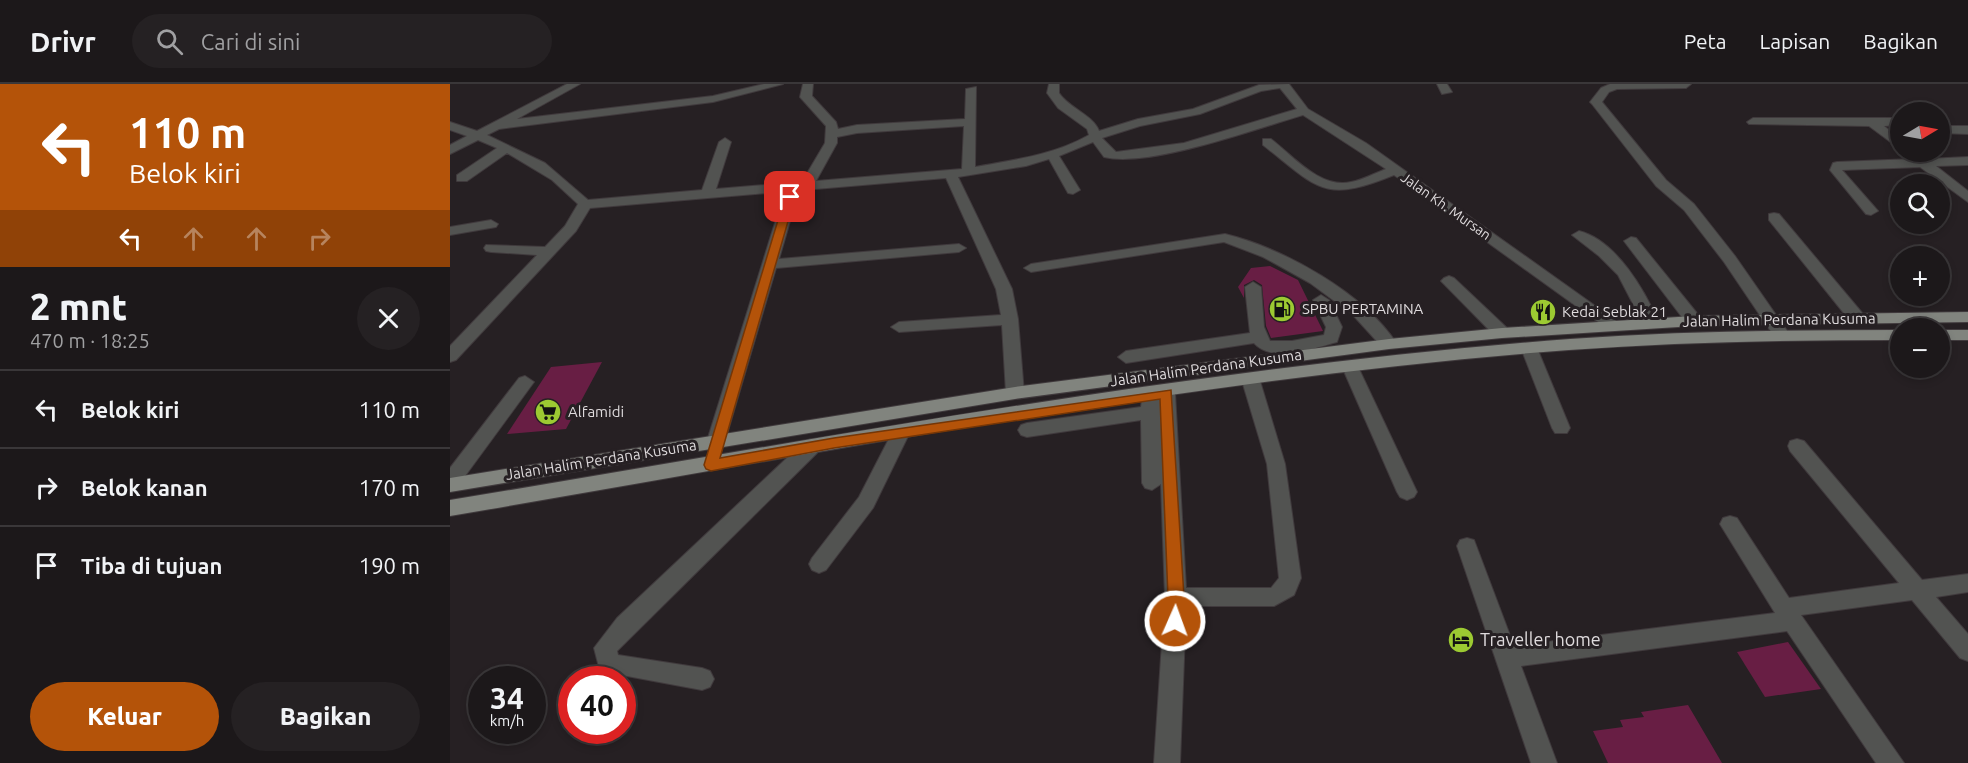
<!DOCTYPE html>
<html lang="id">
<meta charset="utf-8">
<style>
body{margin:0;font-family:Ubuntu,sans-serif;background:#252123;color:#f1f3f6;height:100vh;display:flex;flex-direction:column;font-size:22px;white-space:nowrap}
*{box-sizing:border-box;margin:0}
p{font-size:20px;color:#a0a0a2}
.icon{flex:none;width:33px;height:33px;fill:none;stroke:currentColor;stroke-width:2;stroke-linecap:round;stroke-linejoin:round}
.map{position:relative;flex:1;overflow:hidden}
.sheet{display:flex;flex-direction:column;background:#1c181a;width:450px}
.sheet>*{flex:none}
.guide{background:#b45309;color:#fff;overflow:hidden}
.needle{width:39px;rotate:80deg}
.buttons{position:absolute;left:1440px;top:18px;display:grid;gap:12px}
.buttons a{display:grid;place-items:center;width:60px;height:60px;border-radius:50%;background:#1c181a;box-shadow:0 3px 9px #0003,0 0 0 2px #3a3739;font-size:30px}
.speed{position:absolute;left:18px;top:582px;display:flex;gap:12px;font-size:30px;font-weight:700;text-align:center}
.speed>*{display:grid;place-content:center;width:78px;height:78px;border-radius:50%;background:#1c181a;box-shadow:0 3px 9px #0003,0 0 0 2px #3a3739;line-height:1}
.speed small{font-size:15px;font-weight:400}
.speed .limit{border:9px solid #d22;background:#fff;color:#111}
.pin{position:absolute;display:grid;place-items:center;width:51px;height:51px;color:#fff;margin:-26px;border-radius:12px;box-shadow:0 3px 9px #0006}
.me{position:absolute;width:66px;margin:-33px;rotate:2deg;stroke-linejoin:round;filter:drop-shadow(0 0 4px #0008)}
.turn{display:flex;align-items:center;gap:21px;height:126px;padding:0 30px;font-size:27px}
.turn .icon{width:78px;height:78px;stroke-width:2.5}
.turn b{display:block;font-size:42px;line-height:51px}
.lanes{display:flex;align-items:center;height:57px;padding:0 30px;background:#0003;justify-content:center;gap:30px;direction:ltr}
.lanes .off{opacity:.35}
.round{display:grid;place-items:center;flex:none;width:63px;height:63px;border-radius:32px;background:#252123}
.headline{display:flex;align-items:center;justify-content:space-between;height:102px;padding:0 30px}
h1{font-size:36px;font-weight:800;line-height:45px}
.primary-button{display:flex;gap:12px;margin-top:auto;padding:12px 30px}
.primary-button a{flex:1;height:69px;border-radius:36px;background:#b45309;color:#fff;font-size:24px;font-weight:800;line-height:69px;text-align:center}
.primary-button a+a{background:#252123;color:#f1f3f6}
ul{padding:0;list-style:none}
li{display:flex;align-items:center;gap:18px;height:78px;padding:0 30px;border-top:2px solid #3a3739}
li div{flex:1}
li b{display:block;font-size:22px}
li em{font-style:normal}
header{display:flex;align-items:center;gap:36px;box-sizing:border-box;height:84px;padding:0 30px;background:#1c181a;border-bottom:2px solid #3a3739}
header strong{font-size:28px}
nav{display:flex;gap:33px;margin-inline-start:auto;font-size:21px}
.search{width:420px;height:54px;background:#252123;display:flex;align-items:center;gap:15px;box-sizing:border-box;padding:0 21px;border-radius:33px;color:#a0a0a2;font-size:22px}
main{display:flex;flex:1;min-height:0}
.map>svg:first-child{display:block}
</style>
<header>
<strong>Drivr</strong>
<div class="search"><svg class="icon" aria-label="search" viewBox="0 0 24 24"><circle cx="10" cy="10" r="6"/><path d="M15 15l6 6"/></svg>Cari di sini</div>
<nav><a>Peta</a><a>Lapisan</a><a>Bagikan</a></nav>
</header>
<main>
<section class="sheet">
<div class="guide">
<div class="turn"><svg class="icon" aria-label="left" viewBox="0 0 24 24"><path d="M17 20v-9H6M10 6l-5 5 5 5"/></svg><div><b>110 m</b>Belok kiri</div></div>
<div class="lanes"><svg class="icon" aria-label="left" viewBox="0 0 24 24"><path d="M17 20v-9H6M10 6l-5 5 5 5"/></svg><svg class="icon off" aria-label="ahead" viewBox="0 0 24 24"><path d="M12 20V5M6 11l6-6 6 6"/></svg><svg class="icon off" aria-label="ahead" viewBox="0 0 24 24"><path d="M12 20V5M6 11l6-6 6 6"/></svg><svg class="icon off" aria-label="right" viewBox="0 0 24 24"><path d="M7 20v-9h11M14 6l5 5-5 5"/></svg></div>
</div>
<div class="headline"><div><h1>2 mnt</h1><p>470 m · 18:25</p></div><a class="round"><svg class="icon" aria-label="close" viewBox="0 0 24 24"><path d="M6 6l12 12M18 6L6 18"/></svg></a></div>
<ul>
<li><svg class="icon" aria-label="left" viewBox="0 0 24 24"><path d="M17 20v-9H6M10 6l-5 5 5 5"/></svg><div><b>Belok kiri</b></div><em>110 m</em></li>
<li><svg class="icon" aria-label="right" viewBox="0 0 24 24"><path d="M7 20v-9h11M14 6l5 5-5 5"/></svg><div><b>Belok kanan</b></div><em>170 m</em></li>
<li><svg class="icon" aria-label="arrive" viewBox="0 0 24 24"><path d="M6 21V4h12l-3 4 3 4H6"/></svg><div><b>Tiba di tujuan</b></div><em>190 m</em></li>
</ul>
<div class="primary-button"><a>Keluar</a><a>Bagikan</a></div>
</section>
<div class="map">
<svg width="1518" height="679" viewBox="0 0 1518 679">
<rect width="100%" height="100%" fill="#262023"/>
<g fill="#681e44">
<path d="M820 182 848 196 873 247 821 254 816 242 812 201 804 196 794 201V214L788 203 801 184Z"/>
<path d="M152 278 116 345 57 350 101 283Z"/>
<path d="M1338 558 1371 605 1315 613 1287 568Z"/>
<path d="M1238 621 1272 679H1158L1143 647 1173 643 1170 636 1194 633 1191 628Z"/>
</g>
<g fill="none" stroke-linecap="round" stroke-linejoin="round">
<defs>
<g id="minor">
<path d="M117 0H130L67 35 263 12 314 0H333L263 18 49 45 37 51 95 79 138 116 252 106 269 58 275 54 281 58 266 105 352 98 375 59 376 42 350 13 353 0H363L362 12 386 38 388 45 407 41 515 35 516 5 526 3 525 83C563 76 604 71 639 51L637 45 608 24 597 9 599 0H609V9C619 24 643 31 649 47L688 35 743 25 809 1 839 0 858 25 916 59 1172 241 1164 246 1158 245 944 91C873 120 868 104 813 61V55H821C843 72 870 105 901 98 913 96 925 89 936 85L853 31C805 45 699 84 654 73L643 58 609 72 630 106 623 110 618 109 599 75 576 82 508 93 562 205 568 235 574 309 571 313H559L556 309 552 241 449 248 441 243 449 238 551 231 546 205 496 94 140 124 126 147 6 276 0 278V262L87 171 41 168 36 167 34 164 36 161 95 163 115 142 128 120 102 96 57 69 17 97H7V91L47 64 28 56 0 70V61L17 52 0 46V38L27 47ZM830 4 847 25 734 59 666 68 652 54 690 42 750 30 811 7ZM514 42 512 85 366 97 387 59V53L407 49Z"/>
<path d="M987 0H997L1002 8 992 10Z"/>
<path d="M1160 0H1241L1236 4 1167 5 1159 8 1152 18 1216 96 1244 120 1285 172 1340 251 1338 255H1326L1274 178 1234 126 1206 102 1142 20 1140 18 1151 4Z"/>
<path d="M1303 34H1450V41L1434 42 1450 55V65L1419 42 1299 40 1297 38Z"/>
<path d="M1490 42H1518V50L1490 49Z"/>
<path d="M1470 72 1476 75 1518 73V81L1486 82 1518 107V118L1470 83 1392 86 1428 127 1421 131 1416 130 1380 86 1383 79 1387 78 1464 75Z"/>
<path d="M340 109 347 113 329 175 509 160 516 164 509 168 326 184 275 357 272 362H260L257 357 333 113Z"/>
<path d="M1324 129 1329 130 1413 230 1415 234 1413 238H1401L1319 136V130Z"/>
<path d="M41 136 48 140 46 143 0 151V143Z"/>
<path d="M1129 147C1166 156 1195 207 1209 239L1207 243H1195L1168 191 1149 172 1122 151Z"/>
<path d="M775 150C833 164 914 209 947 260L945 264H933L902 230 860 199 813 173 774 158 581 188 574 184 581 180Z"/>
<path d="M1181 153 1186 154 1250 233 1252 237 1250 241H1238L1174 157Z"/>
<path d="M999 192 1004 194 1058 245 1060 249 1058 253H1046L994 200 991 197 994 194Z"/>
<path d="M803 198 811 203 814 243 820 257H842L874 251 876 243 863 216 871 211 879 216 892 243 887 258C864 264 823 280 804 259L676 279 668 273 676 267 800 249 795 203Z"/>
<path d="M1079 259 1087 264 1120 344 1117 349H1105L1102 344 1071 264Z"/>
<path d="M901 279 909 285 967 408 964 413 957 416 950 413 947 408 893 285Z"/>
<path d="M801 291 810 297 835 380 851 494 844 511 824 522H736L730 679H704L715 513 711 400 702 406 695 404 692 399 691 336 577 353 571 351 568 346 571 341 577 339 691 323 693 308 699 306 707 311 710 305H722L725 309 736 504H821L829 494 817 380 792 297Z"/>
<path d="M75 292 84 298 81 302 7 403 0 405V384L69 294Z"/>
<path d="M451 341 457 343 460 348 423 424 376 486 369 489 362 486 359 480 362 474 409 413 445 343Z"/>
<path d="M362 355 369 357 371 362 369 367 167 567 168 571 252 584 260 587 264 595 260 603 252 606 150 587 144 564 167 534 355 357Z"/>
<path d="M1347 355 1354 357 1472 496 1518 490V508L1486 513 1518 550V577L1510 574 1462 516 1351 531 1454 679H1426L1337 547 1071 582 1107 679H1081L1007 462 1010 456 1017 454 1024 456 1064 562 1325 529 1270 440 1273 434 1280 432 1287 434 1339 514 1449 499 1340 367 1338 362 1340 357Z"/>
</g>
<g id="major">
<path d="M1518 228V238L1244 242 1052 254 939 265 565 315 0 408V394L565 303 939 255 1052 244 1244 232Z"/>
<path d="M1450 246V256C1340 256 1229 258 1119 266 744 294 371 369 0 432V416C371 355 744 283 1120 255 1230 247 1340 246 1450 246Z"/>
<rect x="1490" y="246" width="28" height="10"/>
</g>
</defs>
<use href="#minor" stroke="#403a3d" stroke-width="2"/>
<use href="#major" stroke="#403a3d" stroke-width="2"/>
<use href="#minor" fill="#525351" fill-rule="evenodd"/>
<use href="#major" fill="#81847e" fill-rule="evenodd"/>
</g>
<path fill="#b45309" stroke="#753606" stroke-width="1.5" d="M340 110 345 113 270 374 384 354 721 306 734 513 731 542 725 544 719 542 716 537 718 513 710 315 384 364 261 387 256 385 254 381 335 113Z"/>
<defs>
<symbol id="fuel-disc" viewBox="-11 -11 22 22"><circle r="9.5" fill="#9cca32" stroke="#262023"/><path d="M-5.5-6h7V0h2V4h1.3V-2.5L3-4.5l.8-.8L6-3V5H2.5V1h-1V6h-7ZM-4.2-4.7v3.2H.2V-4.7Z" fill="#111"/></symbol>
<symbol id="restaurant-disc" viewBox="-11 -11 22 22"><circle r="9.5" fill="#9cca32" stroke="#262023"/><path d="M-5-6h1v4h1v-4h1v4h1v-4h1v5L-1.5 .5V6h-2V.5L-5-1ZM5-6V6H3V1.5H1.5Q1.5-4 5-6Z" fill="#111"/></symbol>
<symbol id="supermarket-disc" viewBox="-11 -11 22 22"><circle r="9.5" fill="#9cca32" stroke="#262023"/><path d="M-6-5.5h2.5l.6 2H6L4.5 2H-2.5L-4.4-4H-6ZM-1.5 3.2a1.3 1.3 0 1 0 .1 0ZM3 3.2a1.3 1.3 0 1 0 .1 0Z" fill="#111"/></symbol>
<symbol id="hotel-disc" viewBox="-11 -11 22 22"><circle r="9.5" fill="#9cca32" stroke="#262023"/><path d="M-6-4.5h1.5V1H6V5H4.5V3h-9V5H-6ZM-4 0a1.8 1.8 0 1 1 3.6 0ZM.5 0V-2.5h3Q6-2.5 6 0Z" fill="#111"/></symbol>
</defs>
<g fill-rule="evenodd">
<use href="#fuel-disc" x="817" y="210" width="30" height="30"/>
<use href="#restaurant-disc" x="1078" y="213" width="30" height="30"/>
<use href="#supermarket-disc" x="83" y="313" width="30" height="30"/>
<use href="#hotel-disc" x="996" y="541" width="30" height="30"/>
</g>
<g text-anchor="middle" stroke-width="6" stroke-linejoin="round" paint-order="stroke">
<g font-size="14" fill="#dfdbdd" stroke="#262023">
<text transform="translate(996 122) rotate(35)" y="5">Jalan Kh. Mursan</text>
</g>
<g font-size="15" fill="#dfdbdd" stroke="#262023" text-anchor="start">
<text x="852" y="230">SPBU PERTAMINA</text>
<text x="1112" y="233">Kedai Seblak 21</text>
<text x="118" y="333">Alfamidi</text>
</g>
<g font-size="15" fill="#dfdbdd" stroke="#262023">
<text transform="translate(1329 236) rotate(-1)" y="5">Jalan Halim Perdana Kusuma</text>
<text transform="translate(756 284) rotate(-8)" y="5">Jalan Halim Perdana Kusuma</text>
<text transform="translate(151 376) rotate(-9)" y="5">Jalan Halim Perdana Kusuma</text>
</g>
<g font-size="18" fill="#dfdbdd" stroke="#262023" text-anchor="start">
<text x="1030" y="562">Traveller home</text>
</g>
</g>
</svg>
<div class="buttons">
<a><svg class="needle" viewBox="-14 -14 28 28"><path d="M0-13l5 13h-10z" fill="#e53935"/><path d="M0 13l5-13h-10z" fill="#a0a0a2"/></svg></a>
<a><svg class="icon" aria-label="search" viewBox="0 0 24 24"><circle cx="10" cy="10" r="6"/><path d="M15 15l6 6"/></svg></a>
<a>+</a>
<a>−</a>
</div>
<div class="speed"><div>34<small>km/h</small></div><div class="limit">40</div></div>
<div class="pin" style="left:340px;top:113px;background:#d93025"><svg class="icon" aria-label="arrive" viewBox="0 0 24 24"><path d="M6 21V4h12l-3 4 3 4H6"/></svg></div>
<svg class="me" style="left:725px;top:537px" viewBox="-20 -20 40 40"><circle r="17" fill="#b45309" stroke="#fff" stroke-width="3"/><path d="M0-11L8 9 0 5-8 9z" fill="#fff"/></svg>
</div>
</main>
